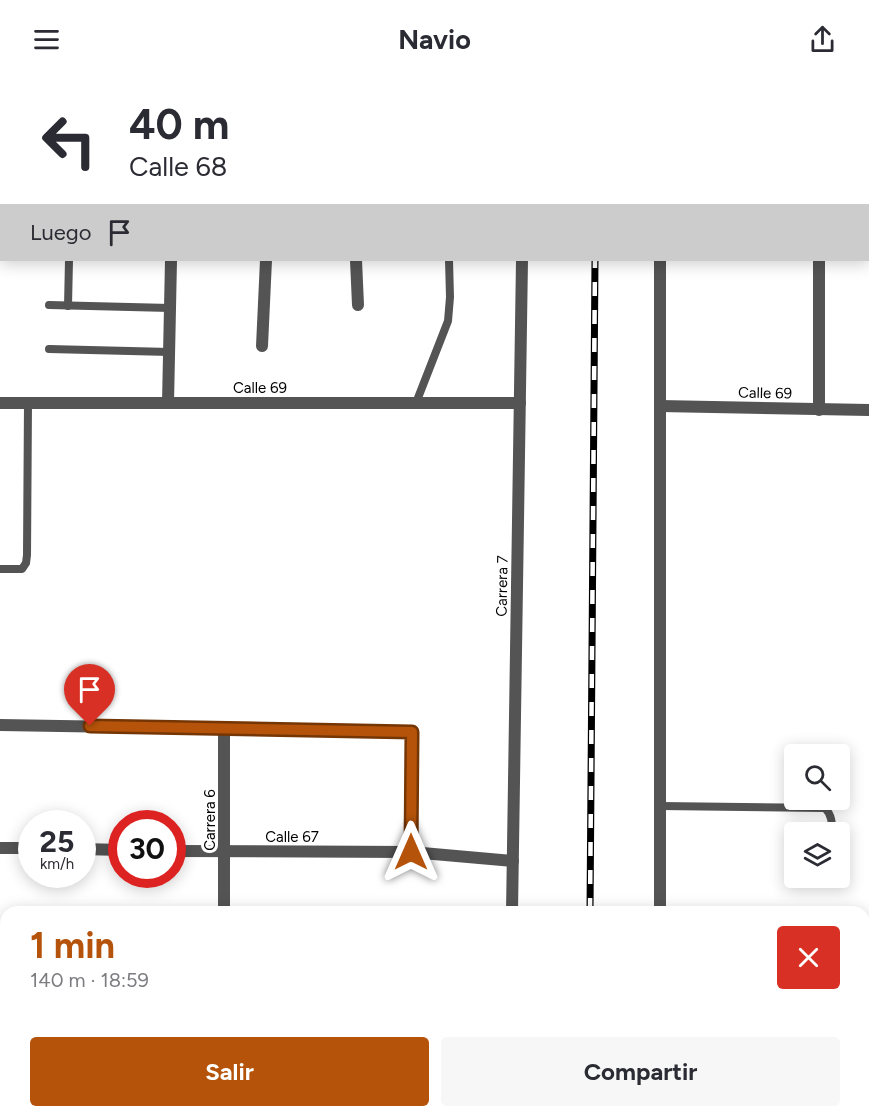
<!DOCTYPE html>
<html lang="es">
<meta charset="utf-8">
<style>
body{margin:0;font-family:Figtree,sans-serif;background:#f7f7f7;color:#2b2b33;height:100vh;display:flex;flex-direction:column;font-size:22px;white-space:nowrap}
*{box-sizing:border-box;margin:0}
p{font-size:20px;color:#7c7c81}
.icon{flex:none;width:33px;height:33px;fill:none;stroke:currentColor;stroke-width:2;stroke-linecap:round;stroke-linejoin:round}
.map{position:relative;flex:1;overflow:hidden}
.drawer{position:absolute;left:0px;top:828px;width:870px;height:212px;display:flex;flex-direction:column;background:#fff;border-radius:18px 18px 0 0;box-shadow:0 3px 15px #0003}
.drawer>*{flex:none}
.banner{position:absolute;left:0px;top:0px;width:870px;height:183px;box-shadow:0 3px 15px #0003;background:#fff;color:#2b2b33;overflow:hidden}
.fabs{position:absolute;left:784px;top:666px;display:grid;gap:12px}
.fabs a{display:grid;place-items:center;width:66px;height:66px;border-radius:6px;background:#fff;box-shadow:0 3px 15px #0003;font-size:30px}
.speed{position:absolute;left:18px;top:732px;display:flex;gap:12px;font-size:30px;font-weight:700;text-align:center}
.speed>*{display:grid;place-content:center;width:78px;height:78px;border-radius:50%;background:#fff;box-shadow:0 3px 15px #0003;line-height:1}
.speed small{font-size:15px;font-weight:400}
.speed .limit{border:9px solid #d22;background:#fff;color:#111}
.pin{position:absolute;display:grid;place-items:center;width:51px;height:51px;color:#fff;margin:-62px -26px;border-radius:50% 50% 50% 0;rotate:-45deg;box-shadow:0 0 6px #0007}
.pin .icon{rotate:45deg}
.me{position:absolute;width:66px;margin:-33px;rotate:0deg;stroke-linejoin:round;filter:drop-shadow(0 0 4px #0008)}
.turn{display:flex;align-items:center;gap:21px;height:126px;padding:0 30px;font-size:27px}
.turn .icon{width:78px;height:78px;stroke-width:2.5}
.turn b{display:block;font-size:42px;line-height:51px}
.then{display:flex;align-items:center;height:57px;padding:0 30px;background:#0003;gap:12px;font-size:22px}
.round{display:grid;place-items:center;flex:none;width:63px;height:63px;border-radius:6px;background:#f7f7f7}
.headline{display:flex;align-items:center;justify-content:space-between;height:102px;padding:0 30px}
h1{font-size:36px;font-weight:700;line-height:45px;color:#b45309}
.button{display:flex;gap:12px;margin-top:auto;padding:12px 30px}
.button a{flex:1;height:69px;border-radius:6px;background:#b45309;color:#fff;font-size:24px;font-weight:700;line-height:69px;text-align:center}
.button a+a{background:#f7f7f7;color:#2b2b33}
header{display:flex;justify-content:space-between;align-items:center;height:78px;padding:0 30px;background:#fff;font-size:27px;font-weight:700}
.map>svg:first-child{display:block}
</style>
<header><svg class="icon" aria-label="menu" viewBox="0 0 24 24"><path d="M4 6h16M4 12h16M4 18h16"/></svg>Navio<svg class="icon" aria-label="share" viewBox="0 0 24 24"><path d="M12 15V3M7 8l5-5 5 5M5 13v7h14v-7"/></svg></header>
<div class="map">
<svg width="869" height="1039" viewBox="0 0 869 1039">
<rect width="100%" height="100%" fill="#fff"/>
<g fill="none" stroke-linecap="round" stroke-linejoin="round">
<g stroke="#545454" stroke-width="8">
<path d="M49 227 170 230"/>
<path d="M68 228 69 182"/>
<path d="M49 271 170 274"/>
<path d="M416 325 448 243 450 219 449 182"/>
<path d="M0 491H22L26 485 27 477 28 325"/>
<path d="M660 728 825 730C832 737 832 745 832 754"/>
</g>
<g stroke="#545454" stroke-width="12">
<path d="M575 2V0"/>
<path d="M661 2V0"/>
<path d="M820 2V0"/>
<path d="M356 182 358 227"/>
<path d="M262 268 266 182"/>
<path d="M0 325H520"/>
<path d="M168 325 171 182"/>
<path d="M660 328 869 332"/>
<path d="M819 332V182"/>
<path d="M0 647 412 654 411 774"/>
<path d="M0 770H32"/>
<path d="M82 771 122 772"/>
<path d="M172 773 411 774 513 783"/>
<path d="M224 834V651"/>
<path d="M512 834 522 182"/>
<path d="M660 834V182"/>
<path d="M0 890H6"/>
<path d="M864 925H869"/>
<path d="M864 980 869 981"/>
<path d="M0 1013H6"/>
<path d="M219 1039V1034"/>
<path d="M508 1039V1034"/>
</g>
<defs>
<g id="rail">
<path d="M597 2V0"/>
<path d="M590 834 595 182"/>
<path d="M588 1039V1034"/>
</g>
</defs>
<use href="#rail" stroke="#000" stroke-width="7"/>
<use href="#rail" stroke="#fff" stroke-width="4.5" stroke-dasharray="14" stroke-linecap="butt"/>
</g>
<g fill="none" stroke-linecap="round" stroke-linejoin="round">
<defs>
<path id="route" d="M90 648 412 654 411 774"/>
</defs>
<use href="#route" stroke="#753606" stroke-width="15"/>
<use href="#route" stroke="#b45309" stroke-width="10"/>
</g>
<g text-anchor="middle" stroke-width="6" stroke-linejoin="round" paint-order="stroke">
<g font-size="15" fill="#000" stroke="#fff">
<text x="260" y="315">Calle 69</text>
<text transform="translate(765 315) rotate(1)" y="5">Calle 69</text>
<text transform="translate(502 508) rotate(-89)" y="5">Carrera 7</text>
<text transform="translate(210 742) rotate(-90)" y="5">Carrera 6</text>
<text x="292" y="764">Calle 67</text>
</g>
</g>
</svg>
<div class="fabs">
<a><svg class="icon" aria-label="search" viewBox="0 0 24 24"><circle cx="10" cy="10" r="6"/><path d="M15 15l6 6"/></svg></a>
<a><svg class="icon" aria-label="layers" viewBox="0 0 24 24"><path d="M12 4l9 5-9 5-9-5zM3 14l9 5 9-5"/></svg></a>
</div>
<div class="speed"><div>25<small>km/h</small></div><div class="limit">30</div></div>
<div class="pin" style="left:90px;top:648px;background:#d93025"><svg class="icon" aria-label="arrive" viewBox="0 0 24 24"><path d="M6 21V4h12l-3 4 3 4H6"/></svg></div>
<svg class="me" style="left:411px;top:774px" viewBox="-20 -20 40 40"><path d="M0-17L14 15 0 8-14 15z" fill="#b45309" stroke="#fff" stroke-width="4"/></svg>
<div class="banner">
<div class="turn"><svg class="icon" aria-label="left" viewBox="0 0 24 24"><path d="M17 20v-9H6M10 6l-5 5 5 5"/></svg><div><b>40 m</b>Calle 68</div></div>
<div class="then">Luego<svg class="icon" aria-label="arrive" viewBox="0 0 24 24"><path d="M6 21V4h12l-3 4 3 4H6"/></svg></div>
</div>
<section class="drawer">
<div class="headline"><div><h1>1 min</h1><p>140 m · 18:59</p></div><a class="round" style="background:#d93025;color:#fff"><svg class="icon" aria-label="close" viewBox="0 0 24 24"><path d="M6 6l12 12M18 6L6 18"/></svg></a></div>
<div class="button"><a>Salir</a><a>Compartir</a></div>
</section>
</div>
